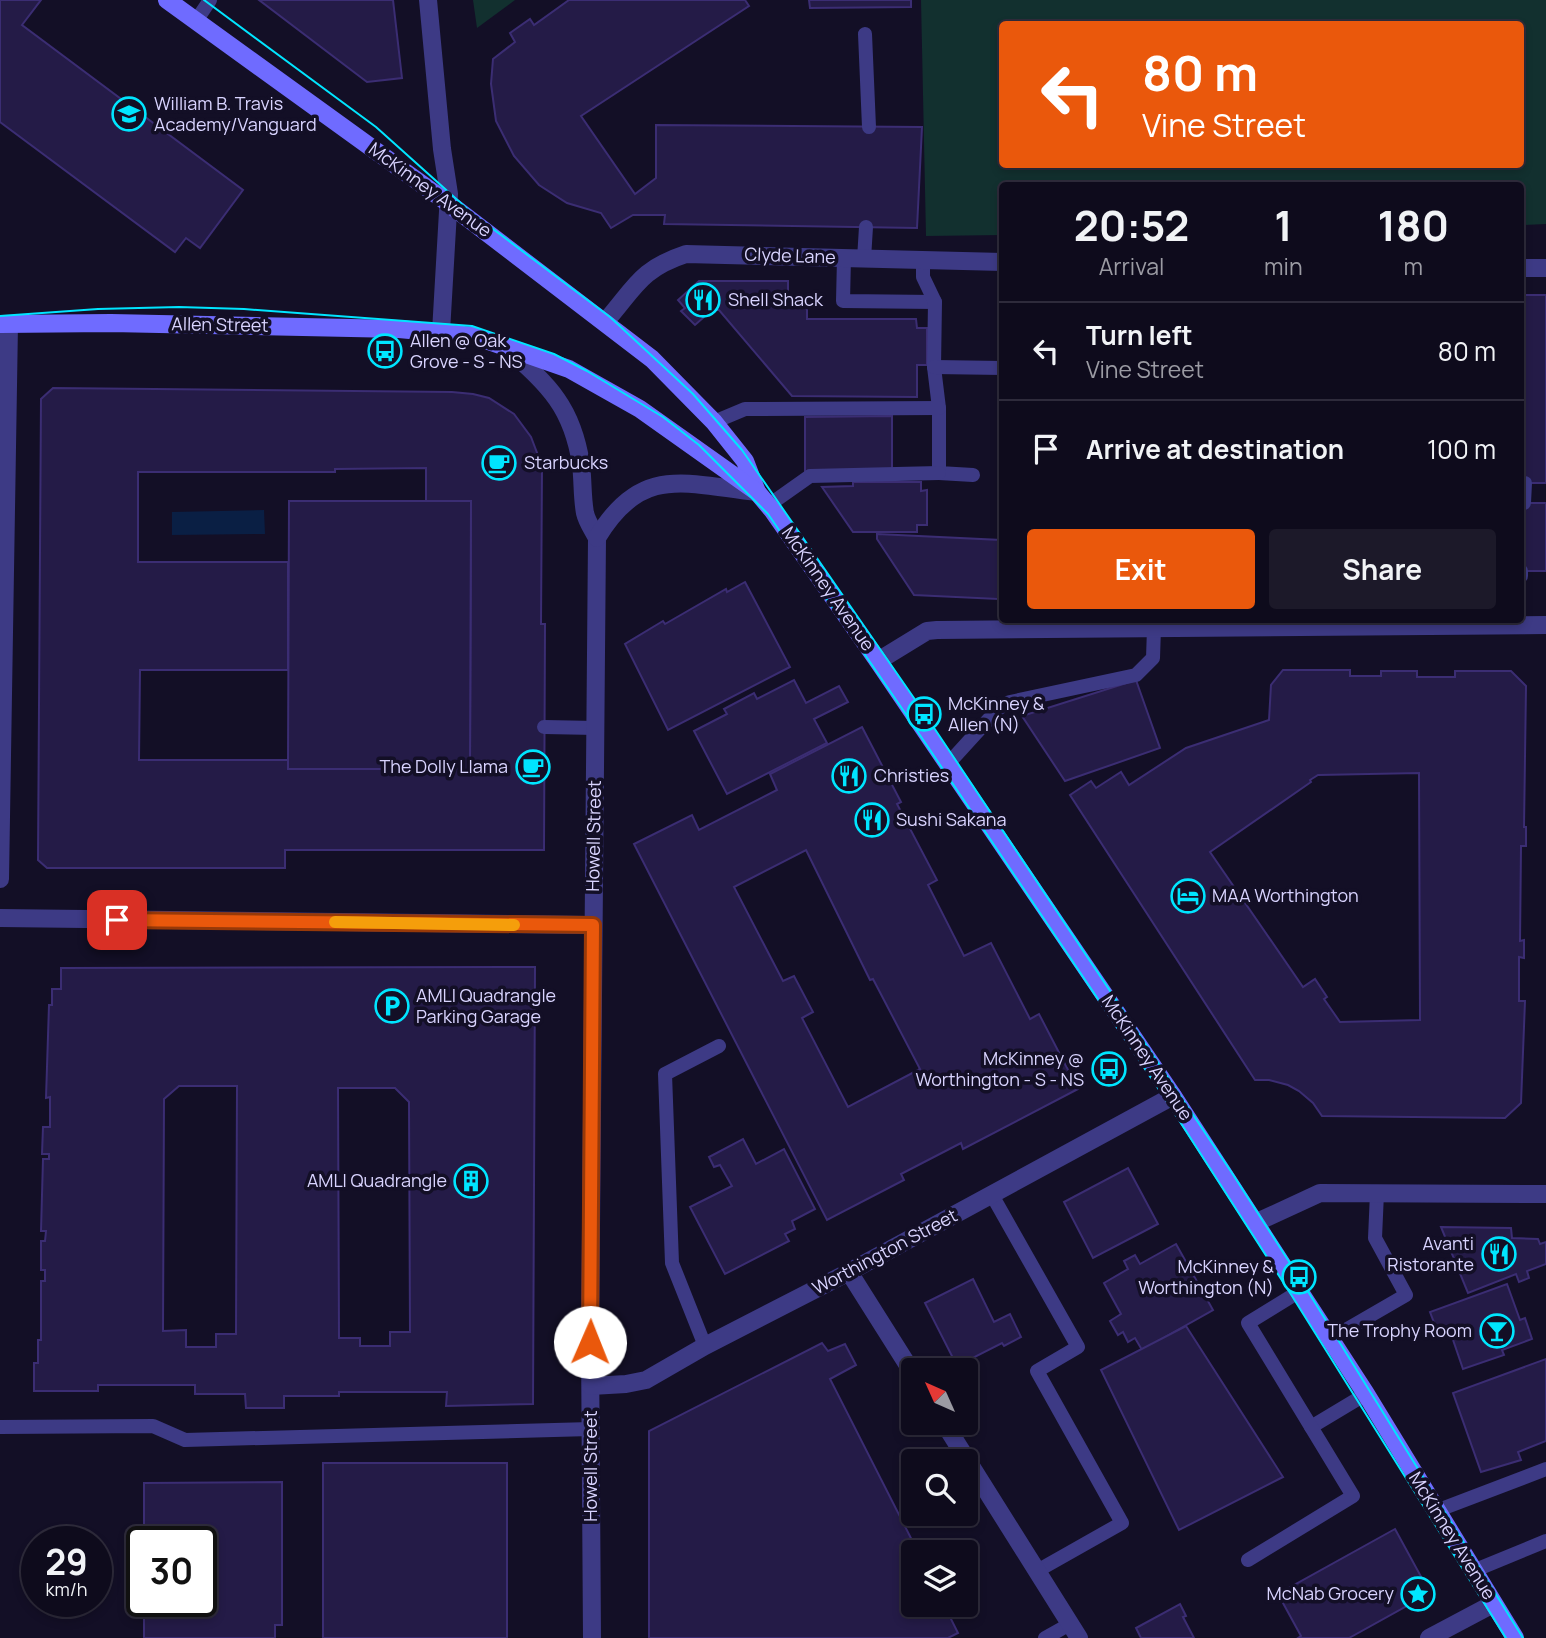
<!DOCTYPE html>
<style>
body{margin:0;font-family:Manrope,sans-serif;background:#1c1929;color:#f1f3f6;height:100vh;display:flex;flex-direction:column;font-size:26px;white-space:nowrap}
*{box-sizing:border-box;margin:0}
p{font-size:23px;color:#9b9ba3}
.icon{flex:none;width:38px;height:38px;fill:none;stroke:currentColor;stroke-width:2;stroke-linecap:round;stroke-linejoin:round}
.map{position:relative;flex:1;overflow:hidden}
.side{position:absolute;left:999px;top:182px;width:525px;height:441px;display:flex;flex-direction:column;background:#0e0b1c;border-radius:7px;box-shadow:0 4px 10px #0003,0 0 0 2px #2e2b3b}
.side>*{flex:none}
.hud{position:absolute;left:999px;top:21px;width:525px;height:147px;border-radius:7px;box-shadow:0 4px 10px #0003,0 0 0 2px #2e2b3b;background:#ea580c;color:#fff;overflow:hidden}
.needle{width:46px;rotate:315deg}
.buttons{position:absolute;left:901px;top:1358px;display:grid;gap:14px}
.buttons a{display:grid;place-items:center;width:77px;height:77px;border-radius:7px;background:#0e0b1c;box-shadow:0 4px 10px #0003,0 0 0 2px #2e2b3b;font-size:35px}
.speed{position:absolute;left:21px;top:1526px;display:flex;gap:14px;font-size:35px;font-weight:700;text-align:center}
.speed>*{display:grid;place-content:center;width:91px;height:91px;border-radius:50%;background:#0e0b1c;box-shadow:0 4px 10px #0003,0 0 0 2px #2e2b3b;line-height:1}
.speed small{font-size:18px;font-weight:400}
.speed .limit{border:4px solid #111;border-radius:10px;background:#fff;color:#111}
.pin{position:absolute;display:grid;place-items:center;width:60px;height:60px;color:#fff;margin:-30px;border-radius:14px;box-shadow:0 4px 10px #0006}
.me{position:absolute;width:77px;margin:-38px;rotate:1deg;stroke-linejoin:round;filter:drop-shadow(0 0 5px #0008)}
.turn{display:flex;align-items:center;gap:24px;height:147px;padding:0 28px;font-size:32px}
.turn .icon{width:91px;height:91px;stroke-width:2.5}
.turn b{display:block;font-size:49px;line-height:60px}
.eta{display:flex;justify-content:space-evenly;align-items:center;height:119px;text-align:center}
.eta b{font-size:42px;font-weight:700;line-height:49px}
.action{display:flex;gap:14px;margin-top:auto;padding:14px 28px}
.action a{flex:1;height:80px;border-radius:7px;background:#ea580c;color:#fff;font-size:28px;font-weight:700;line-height:80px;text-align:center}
.action a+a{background:#1c1929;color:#f1f3f6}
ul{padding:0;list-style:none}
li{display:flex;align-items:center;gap:21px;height:98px;padding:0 28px;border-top:2px solid #2e2b3b}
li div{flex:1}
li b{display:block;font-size:26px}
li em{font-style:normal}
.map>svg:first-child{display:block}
</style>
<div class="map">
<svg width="1546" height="1638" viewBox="0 0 1546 1638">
<rect width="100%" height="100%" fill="#130f26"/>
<g fill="#12302f" fill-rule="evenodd">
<path d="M473 0H515L477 28Z"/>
<path d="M921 0H1546V224L1521 225V186H1003V235L926 236ZM1003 24H1521V164H1003Z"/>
</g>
<path fill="#0a1f44" d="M264 510 265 534 172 535V512Z"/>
<g fill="#241b47" stroke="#3b2d73" stroke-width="2" fill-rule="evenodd">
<path d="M0 0H41L22 25 243 190 200 248 186 238 175 252 0 122Z"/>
<path d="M259 0H393L402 78 367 82Z"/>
<path d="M569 0H745L749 6 581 116 635 194 656 178V125L922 127 917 228 664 224 665 215H633L611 228 601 213 567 203 539 185 514 156 496 121 491 84 493 59 515 42 510 33 530 19 534 25Z"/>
<path d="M809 0H911V7L810 8Z"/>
<path d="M699 281H788V304H807V319H916L917 328H927V365H917V397L792 396 719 310H712L695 325 681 311 685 308 678 300Z"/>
<rect x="1521" y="295" width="25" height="188"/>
<path d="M53 388 452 392 473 394 489 398 514 414 531 437 542 466 541 624H545L544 850H285V868H47L38 860 41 399ZM426 468V501H471L470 769H288V760H139L140 670H288V562H138V472H335V469Z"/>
<path d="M892 416V471L805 472V417Z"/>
<path d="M853 482H921V491L927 490V525H917V532H853L822 487 853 486Z"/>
<path d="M289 501H471L470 769H288Z"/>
<rect x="1521" y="503" width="25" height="68"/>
<path d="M877 534 1001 540 998 599 914 595 877 539Z"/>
<path d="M745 582 790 667 668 730 625 644 663 621 665 624 726 589 727 592Z"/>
<path d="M1283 670H1350V676H1381V671H1417V677H1455V671H1511L1526 686 1524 827H1526V846H1521L1520 941 1524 940V958L1519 957V1001H1525L1521 1103 1505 1118 1322 1116 1313 1103 1299 1091 1288 1085 1269 1080H1255L1070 795 1091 781 1096 788 1121 772 1129 785 1186 748 1269 720 1271 685ZM1419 773 1420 1020 1340 1022 1324 999 1327 997 1315 979 1303 987 1210 852 1311 782 1310 780 1318 775Z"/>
<path d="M794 680 806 703 839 686 848 702 814 719 827 743 727 794 694 731 727 714 724 709 754 693 757 699Z"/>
<path d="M1136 680 1160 748 1065 781 1022 716Z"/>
<path d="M862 727 901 802 897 804 937 880 928 885 964 956 991 943 1030 1019 1039 1014 1078 1089 963 1149 961 1143 901 1174 904 1180 827 1220 634 844 692 815 699 830 777 790 770 774ZM806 850 870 980 873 979 920 1069 848 1107 802 1018 813 1012 794 976 783 981 734 887Z"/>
<path d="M535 967 533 1404 446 1406 447 1392H339V1396H284V1408H246L245 1394H195V1385H98V1391H34V1363H38V1340H41V1281H45V1270H41V1241H45L46 1231H41L43 1159H49V1154H42L43 1127H50V1097L46 1098 49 1005H52V989H61V968ZM179 1086H237L236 1334H216V1347H186V1330L163 1331 164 1099ZM338 1088H395L409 1102 410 1332H390V1346H360V1338H339Z"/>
<path d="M743 1139 756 1164 784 1149 815 1209 792 1221 795 1229 785 1234 789 1241 725 1274 690 1207 732 1186 720 1165 714 1167 709 1157Z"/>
<path d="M1128 1168 1158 1224 1093 1258 1064 1202Z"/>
<path d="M1441 1227 1511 1228 1512 1238 1538 1239 1540 1244 1546 1242V1264L1527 1271 1529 1278 1519 1282 1516 1274 1468 1293Z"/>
<path d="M1176 1244 1213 1310 1142 1350 1135 1338 1128 1342 1123 1332 1118 1335 1110 1321 1121 1314 1104 1283 1128 1269 1124 1261 1135 1255 1140 1264Z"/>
<path d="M973 1279 994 1322 1010 1314 1021 1337 1004 1346 1002 1343 957 1366 925 1303Z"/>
<path d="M1507 1284 1520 1320 1525 1318 1532 1339 1502 1350 1504 1355 1463 1369 1451 1334 1440 1338 1430 1312Z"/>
<path d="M1186 1326 1283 1477 1179 1530 1101 1370Z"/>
<path d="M822 1343 828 1351 845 1344 856 1365 830 1379 918 1552H914V1605H944L958 1633 948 1638H649V1431Z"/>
<path d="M1546 1359V1441L1518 1452 1521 1460 1481 1472 1453 1393Z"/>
<rect x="323" y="1463" width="184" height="175"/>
<path d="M282 1482V1625H275V1638H144V1601H201V1542H144V1483Z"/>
<path d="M1395 1529 1430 1593 1349 1638H1298L1301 1636 1278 1594Z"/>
<path d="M1180 1604 1186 1616 1183 1617 1194 1638H1141L1136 1628Z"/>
</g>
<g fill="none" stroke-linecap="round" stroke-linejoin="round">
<g stroke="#3d3a85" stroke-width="14">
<path d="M196 21 210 0"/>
<path d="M865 34 869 127"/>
<path d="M844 258 843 301 935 302"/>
<path d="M864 259 866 227"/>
<path d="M923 259V277L935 302 934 367 939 408V473L973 475"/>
<path d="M934 367 1003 368"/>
<path d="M714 422 745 409 939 408"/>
<path d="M1524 503 1525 483"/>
<path d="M769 505 810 476 939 473"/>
<path d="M1521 576V571"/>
<path d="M544 727 596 728"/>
<path d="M948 764 999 708 1010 702 1136 675 1153 658 1154 628"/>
<path d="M992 1195 1078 1347 1037 1371 1122 1523 1037 1571"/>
<path d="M1330 1339 1406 1295 1375 1238 1377 1193"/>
<path d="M705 1346 672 1263 665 1074 719 1046"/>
<path d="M0 1427 153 1426 185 1440 591 1429"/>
<path d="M1311 1427 1366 1394"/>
<path d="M1436 1511 1546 1469"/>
<path d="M1248 1560 1353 1496 1248 1323 1300 1291"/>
<path d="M1473 1571 1546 1541"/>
<path d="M1045 1638 1070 1624"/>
</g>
<g stroke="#3d3a85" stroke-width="18">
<path d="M428 0 442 149 449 194 441 332"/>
<path d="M1521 268H1546"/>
<path d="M605 322C635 288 640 269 686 254L1003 262"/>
<path d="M507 348C549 386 572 406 581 464 583 480 582 497 585 513 587 522 593 530 597 538L590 1342 592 1638"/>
<path d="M597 538C641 464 685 484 757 492"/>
<path d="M878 661 927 631 937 630 1546 625"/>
<path d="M0 879 9 324"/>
<path d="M0 918 593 925"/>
<path d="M1255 1223 1320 1193 1546 1194"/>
<path d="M849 1272 914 1375"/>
<path d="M591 1386 626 1384 646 1380 705 1346 849 1272 1173 1096"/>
<path d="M944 1423 1079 1638"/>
<path d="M1429 1638 1493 1604"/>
</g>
<g stroke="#6f6bff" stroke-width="18">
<path d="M167 0 448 203 652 359 714 422 745 461 757 492"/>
<path d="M0 324 111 323 399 329 474 336 569 369 640 409 757 492 773 511 878 661 1173 1096 1366 1394 1515 1638"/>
</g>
<g stroke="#00e5ff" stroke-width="2">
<path d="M204 0 376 127 473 214 610 317 693 394 742 450 916 701 1232 1173 1299 1277 1523 1638"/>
<path d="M0 316 98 309 179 307 244 309 472 326 554 354 587 371 663 417 699 445 768 514 903 710 1166 1100 1292 1296 1506 1638"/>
</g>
</g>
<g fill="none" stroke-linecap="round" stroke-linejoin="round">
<defs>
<path id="route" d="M117 920 593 925 590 1342"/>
</defs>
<use href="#route" stroke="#983908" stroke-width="18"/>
<use href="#route" stroke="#ea580c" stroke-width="12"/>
<path stroke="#f59e0b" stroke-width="12" d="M335 922 514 925"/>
</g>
<defs>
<symbol id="school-ring" viewBox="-11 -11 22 22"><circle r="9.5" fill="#130f26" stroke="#00e5ff" stroke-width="1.5"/><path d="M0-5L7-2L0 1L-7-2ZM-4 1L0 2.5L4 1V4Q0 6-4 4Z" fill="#00e5ff"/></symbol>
<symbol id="restaurant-ring" viewBox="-11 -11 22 22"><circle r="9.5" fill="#130f26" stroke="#00e5ff" stroke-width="1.5"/><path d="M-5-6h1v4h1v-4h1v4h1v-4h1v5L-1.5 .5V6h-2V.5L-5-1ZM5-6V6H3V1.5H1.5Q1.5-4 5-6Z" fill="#00e5ff"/></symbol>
<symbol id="bus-ring" viewBox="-11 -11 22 22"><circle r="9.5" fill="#130f26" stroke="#00e5ff" stroke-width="1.5"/><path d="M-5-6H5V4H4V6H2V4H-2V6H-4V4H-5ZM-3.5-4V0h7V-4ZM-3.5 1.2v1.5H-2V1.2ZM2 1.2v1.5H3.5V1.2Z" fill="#00e5ff"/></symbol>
<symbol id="cafe-ring" viewBox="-11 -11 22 22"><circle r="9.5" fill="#130f26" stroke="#00e5ff" stroke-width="1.5"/><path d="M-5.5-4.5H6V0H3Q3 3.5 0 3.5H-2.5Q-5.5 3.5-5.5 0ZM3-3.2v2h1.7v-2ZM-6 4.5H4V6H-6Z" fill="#00e5ff"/></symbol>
<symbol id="hotel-ring" viewBox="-11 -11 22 22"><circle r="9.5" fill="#130f26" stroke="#00e5ff" stroke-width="1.5"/><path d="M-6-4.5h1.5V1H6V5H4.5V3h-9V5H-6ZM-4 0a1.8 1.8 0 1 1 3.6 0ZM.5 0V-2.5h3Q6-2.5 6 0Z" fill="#00e5ff"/></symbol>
<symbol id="parking-ring" viewBox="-11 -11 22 22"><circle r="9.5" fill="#130f26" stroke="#00e5ff" stroke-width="1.5"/><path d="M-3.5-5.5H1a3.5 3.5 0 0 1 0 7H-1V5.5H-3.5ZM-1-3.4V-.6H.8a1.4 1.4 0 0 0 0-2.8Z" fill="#00e5ff"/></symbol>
<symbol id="building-ring" viewBox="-11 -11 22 22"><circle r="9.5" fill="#130f26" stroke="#00e5ff" stroke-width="1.5"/><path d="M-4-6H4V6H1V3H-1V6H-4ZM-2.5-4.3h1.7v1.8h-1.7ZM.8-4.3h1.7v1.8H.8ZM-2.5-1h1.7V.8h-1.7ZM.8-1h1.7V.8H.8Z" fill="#00e5ff"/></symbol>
<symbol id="bar-ring" viewBox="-11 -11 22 22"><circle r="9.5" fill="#130f26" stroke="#00e5ff" stroke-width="1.5"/><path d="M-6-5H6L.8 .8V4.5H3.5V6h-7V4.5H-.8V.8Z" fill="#00e5ff"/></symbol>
<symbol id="sight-ring" viewBox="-11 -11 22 22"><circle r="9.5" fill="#130f26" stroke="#00e5ff" stroke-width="1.5"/><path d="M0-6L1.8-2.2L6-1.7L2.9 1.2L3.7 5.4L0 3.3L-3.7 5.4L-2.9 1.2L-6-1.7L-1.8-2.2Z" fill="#00e5ff"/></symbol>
</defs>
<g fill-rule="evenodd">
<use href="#school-ring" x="110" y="95" width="38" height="38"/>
<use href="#restaurant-ring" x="684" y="281" width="38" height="38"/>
<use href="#bus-ring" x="366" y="332" width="38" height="38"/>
<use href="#cafe-ring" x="480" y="444" width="38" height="38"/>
<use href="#bus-ring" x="905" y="695" width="38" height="38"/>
<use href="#cafe-ring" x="514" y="748" width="38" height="38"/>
<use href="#restaurant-ring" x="830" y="757" width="38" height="38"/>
<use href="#restaurant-ring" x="853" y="801" width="38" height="38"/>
<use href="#hotel-ring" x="1169" y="877" width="38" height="38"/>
<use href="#parking-ring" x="373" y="987" width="38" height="38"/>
<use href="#bus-ring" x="1090" y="1050" width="38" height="38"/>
<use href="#building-ring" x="452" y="1162" width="38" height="38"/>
<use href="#restaurant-ring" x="1480" y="1235" width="38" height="38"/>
<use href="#bus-ring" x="1280" y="1258" width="38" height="38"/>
<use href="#bar-ring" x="1478" y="1312" width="38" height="38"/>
<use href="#sight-ring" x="1399" y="1575" width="38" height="38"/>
</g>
<g text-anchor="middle" stroke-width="7" stroke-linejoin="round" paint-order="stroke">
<g font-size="18" fill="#d9d4ff" stroke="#130f26" text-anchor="start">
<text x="154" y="110">William B. Travis<tspan x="154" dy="21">Academy/Vanguard</tspan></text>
<text x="728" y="306">Shell Shack</text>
<text x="410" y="347">Allen @ Oak<tspan x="410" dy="21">Grove - S - NS</tspan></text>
<text x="524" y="469">Starbucks</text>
<text x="948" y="710">McKinney &amp;<tspan x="948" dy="21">Allen (N)</tspan></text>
<text x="508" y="773" text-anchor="end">The Dolly Llama</text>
<text x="874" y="782">Christies</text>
<text x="896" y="826">Sushi Sakana</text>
<text x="1212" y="902">MAA Worthington</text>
<text x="416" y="1002">AMLI Quadrangle<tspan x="416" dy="21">Parking Garage</tspan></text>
<text x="1084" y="1065" text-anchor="end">McKinney @<tspan x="1084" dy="21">Worthington - S - NS</tspan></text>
<text x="447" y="1187" text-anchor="end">AMLI Quadrangle</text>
<text x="1474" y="1250" text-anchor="end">Avanti<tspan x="1474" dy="21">Ristorante</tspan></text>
<text x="1274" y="1273" text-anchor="end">McKinney &amp;<tspan x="1274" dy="21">Worthington (N)</tspan></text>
<text x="1472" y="1337" text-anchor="end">The Trophy Room</text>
<text x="1394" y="1600" text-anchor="end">McNab Grocery</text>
</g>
<g font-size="18" fill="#d9d4ff" stroke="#130f26">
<text transform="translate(430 190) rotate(36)" y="6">McKinney Avenue</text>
<text transform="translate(790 256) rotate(2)" y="6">Clyde Lane</text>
<text transform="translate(220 325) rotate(1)" y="6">Allen Street</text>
<text transform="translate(828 589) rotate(55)" y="6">McKinney Avenue</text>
<text transform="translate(594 836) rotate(-89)" y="6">Howell Street</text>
<text transform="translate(1147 1058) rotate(56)" y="6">McKinney Avenue</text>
<text transform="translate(885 1252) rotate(-28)" y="6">Worthington Street</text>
<text transform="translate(591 1466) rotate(-90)" y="6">Howell Street</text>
<text transform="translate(1452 1536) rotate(58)" y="6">McKinney Avenue</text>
</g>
</g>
</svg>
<div class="buttons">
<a><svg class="needle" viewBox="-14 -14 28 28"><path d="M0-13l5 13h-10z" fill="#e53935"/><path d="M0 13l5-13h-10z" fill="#9b9ba3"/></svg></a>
<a><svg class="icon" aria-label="search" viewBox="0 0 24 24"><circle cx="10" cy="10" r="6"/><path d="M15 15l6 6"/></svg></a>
<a><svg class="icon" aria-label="layers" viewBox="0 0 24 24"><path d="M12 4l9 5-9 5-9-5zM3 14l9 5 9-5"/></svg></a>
</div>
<div class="speed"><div>29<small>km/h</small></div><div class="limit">30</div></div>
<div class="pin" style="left:117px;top:920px;background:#d93025"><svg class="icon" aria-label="arrive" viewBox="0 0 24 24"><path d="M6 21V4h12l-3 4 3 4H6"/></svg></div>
<svg class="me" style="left:590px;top:1342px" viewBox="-20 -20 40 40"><circle r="19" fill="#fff"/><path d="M0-13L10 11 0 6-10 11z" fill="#ea580c"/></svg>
<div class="hud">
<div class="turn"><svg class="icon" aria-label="left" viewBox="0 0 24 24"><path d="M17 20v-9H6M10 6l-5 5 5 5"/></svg><div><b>80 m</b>Vine Street</div></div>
</div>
<section class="side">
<div class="eta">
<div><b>20:52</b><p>Arrival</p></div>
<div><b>1</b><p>min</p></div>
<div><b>180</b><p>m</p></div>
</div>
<ul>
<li><svg class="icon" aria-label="left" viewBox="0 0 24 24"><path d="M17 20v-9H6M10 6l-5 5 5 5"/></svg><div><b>Turn left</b><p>Vine Street</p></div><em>80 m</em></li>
<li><svg class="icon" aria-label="arrive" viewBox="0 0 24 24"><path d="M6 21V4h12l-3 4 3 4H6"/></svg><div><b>Arrive at destination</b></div><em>100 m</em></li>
</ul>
<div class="action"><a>Exit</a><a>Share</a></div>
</section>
</div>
